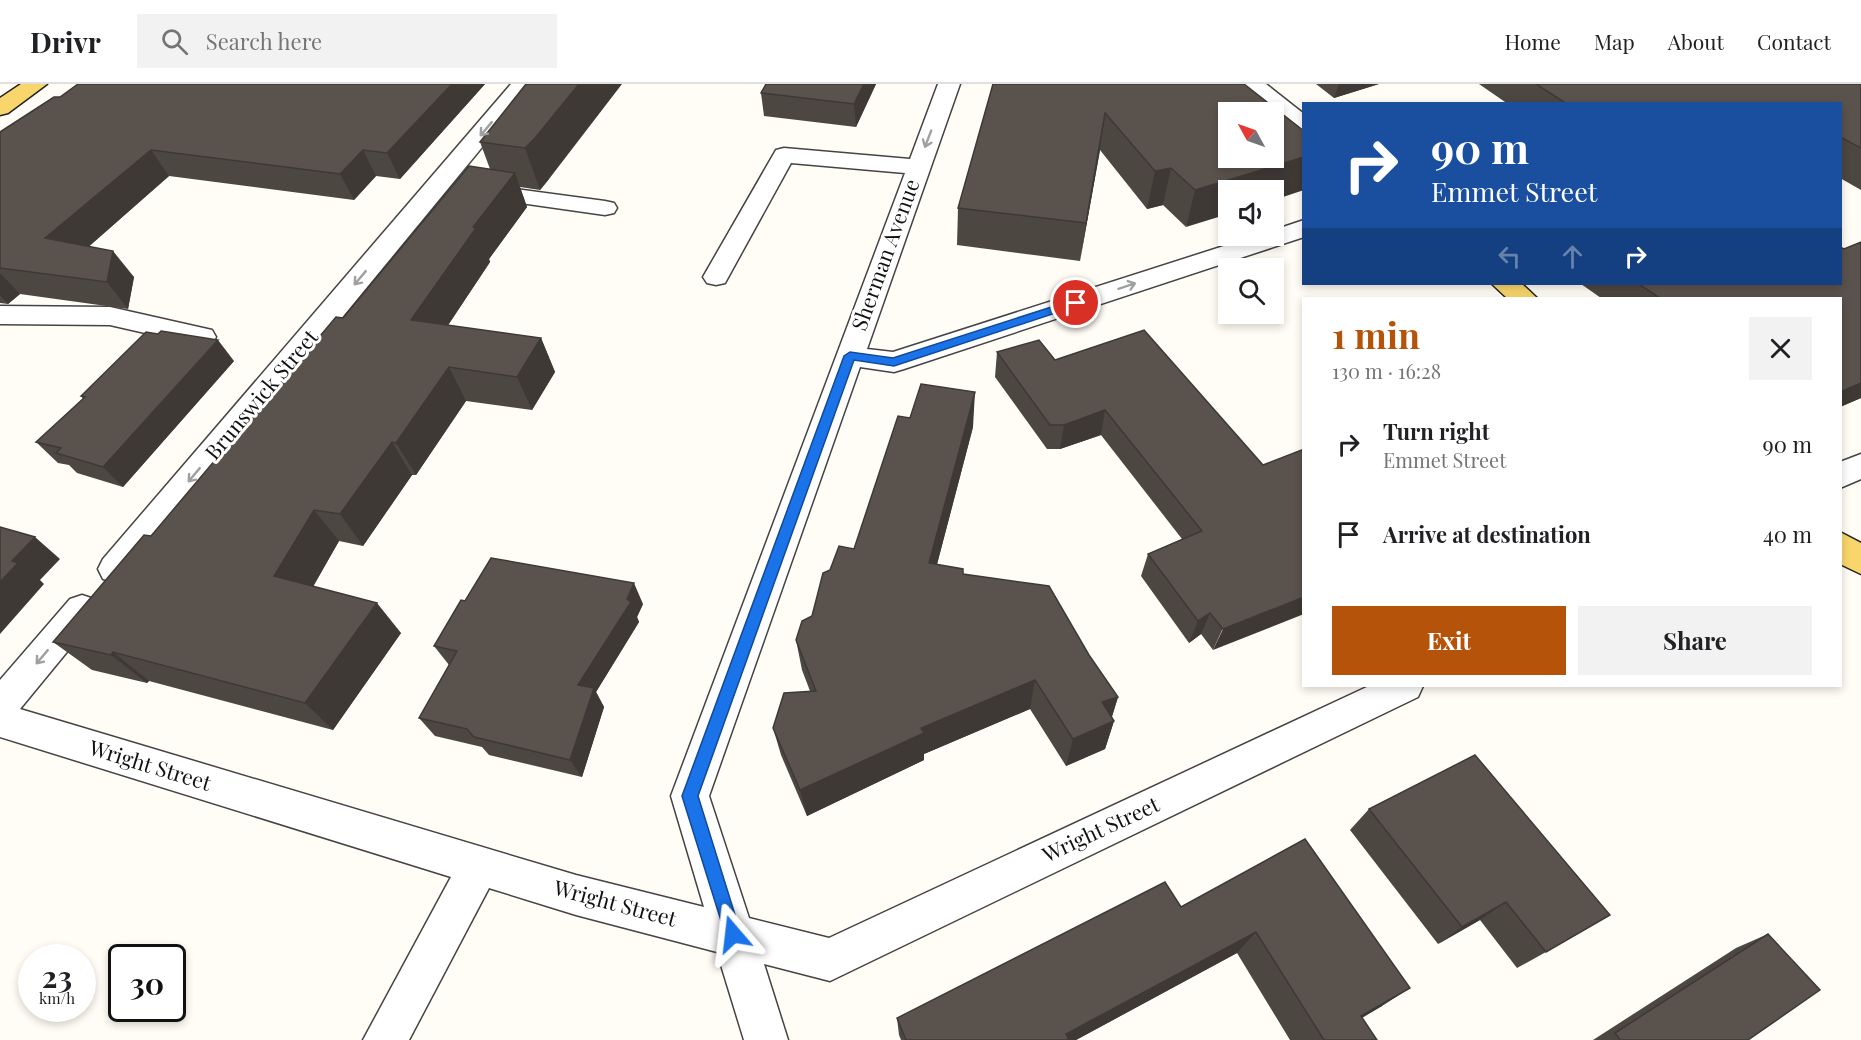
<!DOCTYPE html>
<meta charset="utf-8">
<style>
body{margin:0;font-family:"Playfair Display",serif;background:#f2f2f2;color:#202124;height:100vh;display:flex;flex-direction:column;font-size:22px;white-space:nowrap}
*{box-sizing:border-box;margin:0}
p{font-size:20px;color:#757577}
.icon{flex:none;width:33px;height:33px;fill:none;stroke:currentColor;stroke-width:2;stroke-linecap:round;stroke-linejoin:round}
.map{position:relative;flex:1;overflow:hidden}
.side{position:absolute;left:1302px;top:213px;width:540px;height:390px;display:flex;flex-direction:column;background:#fff;border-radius:0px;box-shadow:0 3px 9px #0003}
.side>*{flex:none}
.banner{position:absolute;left:1302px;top:18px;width:540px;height:183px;border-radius:0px;box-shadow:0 3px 9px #0003;background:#1a4fa0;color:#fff;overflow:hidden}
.needle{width:39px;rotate:310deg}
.controls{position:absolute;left:1218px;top:18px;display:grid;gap:12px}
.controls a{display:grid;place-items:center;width:66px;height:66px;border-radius:0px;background:#fff;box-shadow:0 3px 9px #0003;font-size:30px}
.speed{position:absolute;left:18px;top:860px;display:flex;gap:12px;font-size:30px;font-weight:700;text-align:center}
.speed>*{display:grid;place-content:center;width:78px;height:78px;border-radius:50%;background:#fff;box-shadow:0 3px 9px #0003;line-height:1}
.speed small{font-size:15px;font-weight:400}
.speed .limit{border:3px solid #111;border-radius:9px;background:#fff;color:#111}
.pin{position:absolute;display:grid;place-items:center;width:51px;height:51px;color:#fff;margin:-26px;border:3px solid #fff;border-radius:50%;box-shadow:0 2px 6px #0007}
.me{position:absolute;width:66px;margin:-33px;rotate:343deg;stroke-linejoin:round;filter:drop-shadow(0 0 4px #0008)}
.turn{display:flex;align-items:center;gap:21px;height:126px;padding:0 30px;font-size:27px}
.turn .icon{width:78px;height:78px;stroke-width:2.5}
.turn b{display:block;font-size:42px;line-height:51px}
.lanes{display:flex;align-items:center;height:57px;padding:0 30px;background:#0003;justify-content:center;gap:30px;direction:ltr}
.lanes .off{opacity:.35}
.round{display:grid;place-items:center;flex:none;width:63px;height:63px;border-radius:0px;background:#f2f2f2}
.head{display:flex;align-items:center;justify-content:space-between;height:102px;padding:0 30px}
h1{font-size:36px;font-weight:700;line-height:45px;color:#b45309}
.cta{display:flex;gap:12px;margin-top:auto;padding:12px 30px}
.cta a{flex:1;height:69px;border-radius:0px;background:#b45309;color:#fff;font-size:24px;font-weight:700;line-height:69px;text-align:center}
.cta a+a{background:#f2f2f2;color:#202124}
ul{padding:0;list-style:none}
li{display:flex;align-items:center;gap:18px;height:90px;padding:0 30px}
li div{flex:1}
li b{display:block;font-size:22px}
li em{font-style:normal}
header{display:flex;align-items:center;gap:36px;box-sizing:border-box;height:84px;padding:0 30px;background:#fff;border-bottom:2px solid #e0e0e0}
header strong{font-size:28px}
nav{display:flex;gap:33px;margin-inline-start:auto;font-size:21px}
.search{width:420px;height:54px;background:#f2f2f2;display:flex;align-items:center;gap:15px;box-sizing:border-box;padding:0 21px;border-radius:0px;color:#757577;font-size:22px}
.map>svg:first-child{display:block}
</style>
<header>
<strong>Drivr</strong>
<div class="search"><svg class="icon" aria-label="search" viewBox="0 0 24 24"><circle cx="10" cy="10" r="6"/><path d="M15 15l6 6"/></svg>Search here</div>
<nav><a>Home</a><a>Map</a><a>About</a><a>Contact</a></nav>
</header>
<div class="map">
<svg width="1861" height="956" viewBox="0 0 1861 956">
<rect width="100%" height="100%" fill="#fffdf5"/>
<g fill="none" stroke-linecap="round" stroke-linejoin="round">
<defs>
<g id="minor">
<path d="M511 0H534L127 495 115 498 103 495 98 485 103 475Z"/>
<path d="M938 0H960L867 265 893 268 1255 152H1274V146L1304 136V153L904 285 894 288 860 283 709 712 749 834 829 854 1369 602H1423L1418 613 830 897 764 880 788 956H744L717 868 576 831 489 804 409 956H363L451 793 0 653V596L70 515 82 511 94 515 99 525 94 535 20 625 576 791 704 823 671 712 905 89 791 79 725 199 716 201 707 199 703 193 776 66 784 64 910 75Z"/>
<path d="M1241 0H1266L1304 30V48L1296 46Z"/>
<path d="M479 100 605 117 614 119 617 124 614 129 605 131 470 112 467 107 470 102Z"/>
<path d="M0 222 110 223 212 246 216 253 212 260 202 262 110 241 0 240Z"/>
<path d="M1861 370V395L1840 404V378Z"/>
</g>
<g id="major">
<path d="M21 0H47L8 29 0 31V14Z"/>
<path d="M1492 200H1522L1537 214H1507Z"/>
<path d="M1840 448 1861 459V490L1840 480Z"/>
</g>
</defs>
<use href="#minor" stroke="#444" stroke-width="3"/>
<use href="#major" stroke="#222" stroke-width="3"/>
<use href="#minor" fill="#fff" fill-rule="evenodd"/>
<use href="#major" fill="#f9d66b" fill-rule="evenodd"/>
</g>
<g fill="#4d4742">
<path d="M78 0H485L400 95 376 92 354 116 169 92 89 162 134 193 128 225 20 210 8 220 0 219V48L60 13Z"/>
<path d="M526 0 549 95 540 106 520 103 527 123 489 175 490 178 448 241 541 254 555 288 532 326 466 317 416 391H412L363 462 339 457 313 503 401 549 333 646 149 597 147 599 92 586 53 558 151 452 343 234 490 85 480 58Z"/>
<path d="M766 0H876L856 43 764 32 761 9Z"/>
<path d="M993 0H1244L1186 143 1163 121 1147 125 1100 66 1080 177 957 161 958 124Z"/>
<path d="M1316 0H1379L1334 14Z"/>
<path d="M1479 0H1861V106L1840 94V20H1508Z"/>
<path d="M1861 158V314L1840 323V214H1601L1581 200H1840L1844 165Z"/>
<path d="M997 268 1055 276 1263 381 1304 365 1213 566 1201 550 1189 559 1141 492 1148 470 1182 455 1101 351 1060 365H1047L995 293Z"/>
<path d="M234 277 123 403 77 389 69 381 58 379 36 358 83 315 81 312Z"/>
<path d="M973 343 937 480 963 490 1089 571 1118 613 1112 633 1114 637 1105 665 1066 682 1030 625 924 670V676L807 732 781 671 773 644 810 607 802 586 796 556 812 532 854 465Z"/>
<path d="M465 517 643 520 637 533 639 538 596 608 604 623 582 693 489 671 482 663 435 652 419 634 449 581 434 562Z"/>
<path d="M1475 671 1546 868 1517 884 1480 836 1438 860 1350 746 1369 725Z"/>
<path d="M1305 755 1382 922 1362 934 1377 956H1290L1237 869 1076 956H901L899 951 897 934 1181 823Z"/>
<path d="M1768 850 1748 956H1593L1736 864Z"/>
</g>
<g fill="#3f3936">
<path d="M452 0H485L400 95 387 69Z"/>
<path d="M579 0H622L549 95 540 106 525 64Z"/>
<path d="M864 0H876L856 43 854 20Z"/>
<path d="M1339 0H1379L1334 14Z"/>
<path d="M1105 29 1100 66 1080 177 1086 139Z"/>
<path d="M151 66 169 92 68 181 45 154Z"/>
<path d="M363 66 376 92 354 116 340 90Z"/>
<path d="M1304 73V106L1274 116V106H1228V130L1186 143 1195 106Z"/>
<path d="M1171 84 1163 121 1147 125 1155 87Z"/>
<path d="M515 89 527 123 489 175 490 178 429 270 411 236 473 143Z"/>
<path d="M113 167 134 193 128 225 107 198Z"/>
<path d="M0 189 20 210 8 220 0 211Z"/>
<path d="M541 254 555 288 532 326 517 293Z"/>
<path d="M218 256 234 277 123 403 103 383Z"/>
<path d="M449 283 466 317 416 391 396 359Z"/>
<path d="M1861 299V314L1840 323V308Z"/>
<path d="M975 308 973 343 929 511V479Z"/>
<path d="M1105 326 1101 351 1060 365 1064 341Z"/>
<path d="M392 358 412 391 363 462 340 430Z"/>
<path d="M314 426 339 457 301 523 274 492Z"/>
<path d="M35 453 60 475 40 496 44 500 0 550V498L12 477Z"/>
<path d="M634 499 643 520 637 533 639 538 596 608 604 623 582 693 570 676 578 601 627 515Z"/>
<path d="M1304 513V530L1213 566 1223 545Z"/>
<path d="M377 519 401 549 333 646 305 619Z"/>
<path d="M1210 529 1201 550 1189 559 1198 537Z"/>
<path d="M113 568 149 597 147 599 111 571Z"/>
<path d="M1035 596 1030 625 924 670V676L807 732 800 706 921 644Z"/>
<path d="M1118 613 1110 638 1114 637 1105 665 1066 682 1073 655 1102 618Z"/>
<path d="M1506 818 1480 836 1438 860 1462 843Z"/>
<path d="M1256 848 1237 869 1076 956H1063L1066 950Z"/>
<path d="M1410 904 1382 922 1335 949 1361 932Z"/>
</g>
<g fill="#5a524d" stroke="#3f3936" stroke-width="1.5" fill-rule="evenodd">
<path d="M78 0H452L387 69 363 66 340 90 151 66 45 154 113 167 107 198 0 184V48L54 13H60Z"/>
<path d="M526 0H579L535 54 525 64 480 58Z"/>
<path d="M766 0H864L854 20 761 9Z"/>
<path d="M993 0H1244L1304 47V73L1195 106 1171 84 1155 87 1105 29 1086 139 958 124ZM1228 28H1274V74H1228Z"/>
<path d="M1536 0H1861V64L1840 53V20H1567Z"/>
<path d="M469 82 515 89 473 143 476 144 411 236 541 254 517 293 449 283 396 359 392 358 340 430 314 426 274 492 377 519 305 619 113 568 111 571 53 558 144 451 151 452 336 233 343 234Z"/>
<path d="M1861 158V299L1840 308V214H1660L1639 200H1840V163L1844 165Z"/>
<path d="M1144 246 1263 381 1304 365V513L1223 545 1210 529 1198 537 1148 470 1202 447 1105 326 1064 341H1050L997 268 1039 256 1055 276Z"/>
<path d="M161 247 218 256 103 383 56 369 61 364 36 358 85 313 81 312 146 248 158 250Z"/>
<path d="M921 300 975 308 929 479 963 485V490L1049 502 1089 571 1118 613 1102 618 1114 637 1073 655 1035 596 921 644 924 649 800 706 773 644 784 609 816 607 796 556 802 537 812 532 823 489 830 486 839 462 854 465 898 332 910 334Z"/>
<path d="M0 443 35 453 12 477 18 479 0 498Z"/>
<path d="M491 474 634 499 627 515 631 518 578 601 594 604 570 676 474 653 467 645 419 634 457 567 434 562 461 516 465 517Z"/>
<path d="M1475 671 1610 831 1546 868 1506 818 1462 843 1369 725Z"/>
<path d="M1305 755 1410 904 1361 932 1377 956H1324L1256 848 1066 950 1069 956H906L897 934 1165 798 1181 823Z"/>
<path d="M1768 850 1820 906 1748 956H1620L1615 949Z"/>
</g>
<defs><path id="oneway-shaft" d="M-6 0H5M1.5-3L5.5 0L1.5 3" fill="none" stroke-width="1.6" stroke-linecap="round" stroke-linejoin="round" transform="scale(1.5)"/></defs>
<g stroke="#a0a0a0">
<use href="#oneway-shaft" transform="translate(486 45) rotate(130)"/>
<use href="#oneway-shaft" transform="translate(928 55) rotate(111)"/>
<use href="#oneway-shaft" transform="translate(360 194) rotate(130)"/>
<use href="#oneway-shaft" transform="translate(1127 202) rotate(-18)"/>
<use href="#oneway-shaft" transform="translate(194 391) rotate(130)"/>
<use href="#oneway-shaft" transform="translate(42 573) rotate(130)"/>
</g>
<path fill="#1a73e8" stroke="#114b97" stroke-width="1.5" d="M1076 215 1081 219 1080 221 894 282 854 276 698 712 741 850 739 856 733 859 727 856 682 712 844 272 850 268 893 274Z"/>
<g text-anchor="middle" stroke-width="6" stroke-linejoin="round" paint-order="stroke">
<g font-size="21" fill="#111" stroke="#fff">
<text transform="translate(886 171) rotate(-70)" y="7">Sherman Avenue</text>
<text transform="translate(262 311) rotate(-50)" y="7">Brunswick Street</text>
<text transform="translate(150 682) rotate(17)" y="7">Wright Street</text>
<text transform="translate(1101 746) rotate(-25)" y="7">Wright Street</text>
<text transform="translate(615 820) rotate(15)" y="7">Wright Street</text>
</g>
</g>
</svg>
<div class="controls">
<a><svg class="needle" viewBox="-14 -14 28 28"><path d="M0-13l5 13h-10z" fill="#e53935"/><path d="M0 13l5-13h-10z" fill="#757577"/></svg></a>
<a><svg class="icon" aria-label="sound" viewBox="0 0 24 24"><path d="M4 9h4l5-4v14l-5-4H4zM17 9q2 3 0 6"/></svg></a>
<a><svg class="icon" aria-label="search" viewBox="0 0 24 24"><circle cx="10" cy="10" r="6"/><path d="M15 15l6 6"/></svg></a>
</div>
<div class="speed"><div>23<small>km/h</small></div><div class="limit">30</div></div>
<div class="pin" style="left:1076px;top:219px;background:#d93025"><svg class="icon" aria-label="arrive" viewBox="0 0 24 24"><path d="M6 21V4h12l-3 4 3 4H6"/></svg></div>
<svg class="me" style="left:733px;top:850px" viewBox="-20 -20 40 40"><path d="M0-17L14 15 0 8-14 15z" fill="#1a73e8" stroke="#fff" stroke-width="4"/></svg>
<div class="banner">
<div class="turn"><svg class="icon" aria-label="right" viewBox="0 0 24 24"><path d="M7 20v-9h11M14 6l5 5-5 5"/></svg><div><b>90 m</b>Emmet Street</div></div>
<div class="lanes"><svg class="icon off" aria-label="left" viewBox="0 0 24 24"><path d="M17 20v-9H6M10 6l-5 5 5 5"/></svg><svg class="icon off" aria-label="ahead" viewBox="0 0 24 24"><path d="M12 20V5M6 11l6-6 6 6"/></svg><svg class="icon" aria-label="right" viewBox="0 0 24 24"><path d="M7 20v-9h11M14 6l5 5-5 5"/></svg></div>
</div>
<section class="side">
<div class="head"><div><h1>1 min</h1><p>130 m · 16:28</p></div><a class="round"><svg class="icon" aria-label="close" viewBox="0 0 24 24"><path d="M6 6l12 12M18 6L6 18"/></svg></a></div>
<ul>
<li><svg class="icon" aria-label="right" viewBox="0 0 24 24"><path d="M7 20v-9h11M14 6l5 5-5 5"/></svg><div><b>Turn right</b><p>Emmet Street</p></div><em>90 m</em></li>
<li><svg class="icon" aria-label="arrive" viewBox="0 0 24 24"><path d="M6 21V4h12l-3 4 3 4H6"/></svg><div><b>Arrive at destination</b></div><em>40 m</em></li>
</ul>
<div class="cta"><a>Exit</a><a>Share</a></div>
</section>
</div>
